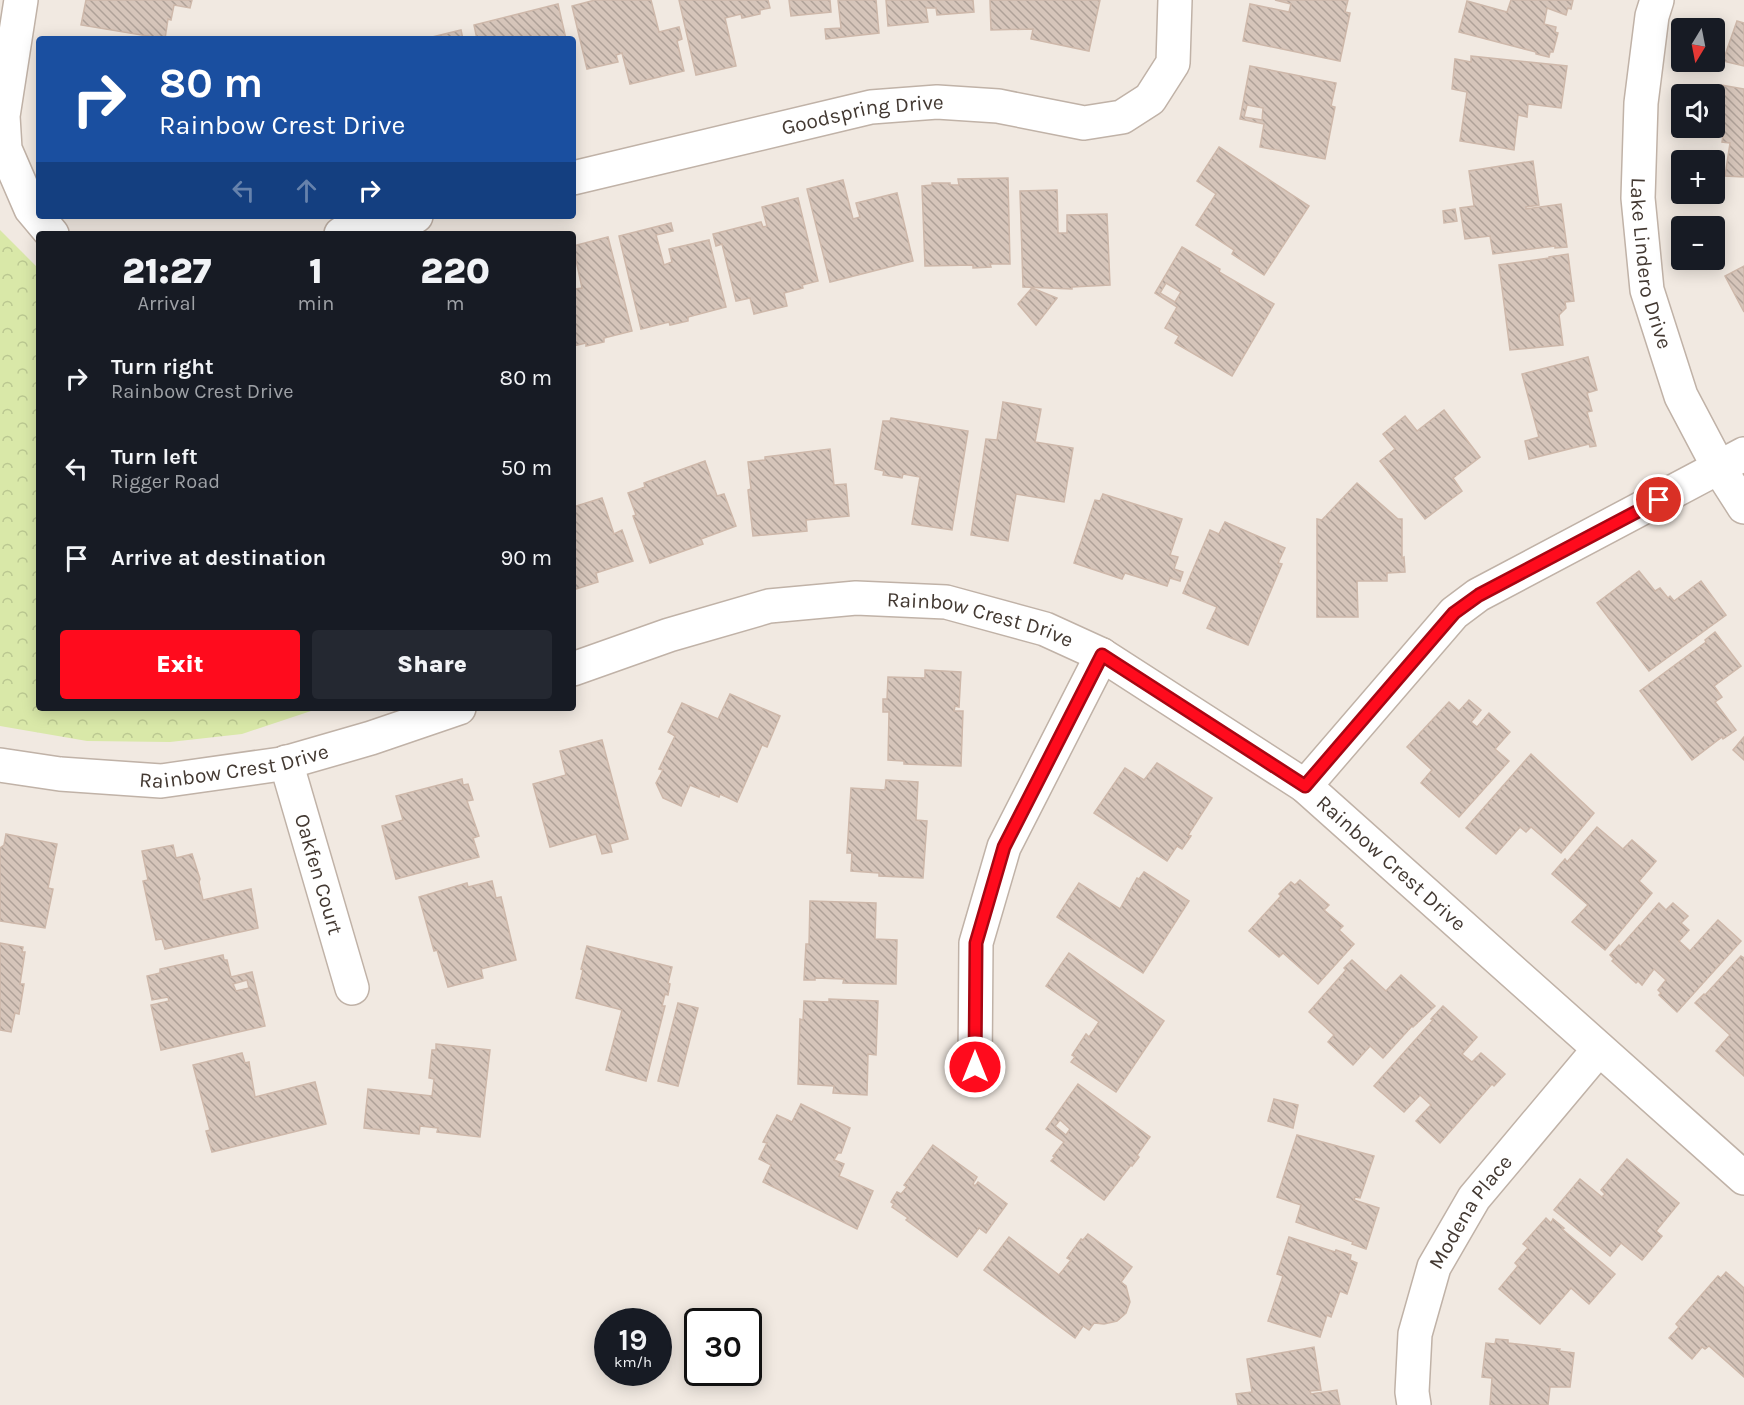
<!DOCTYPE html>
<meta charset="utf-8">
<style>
body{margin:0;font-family:Karla,sans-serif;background:#242831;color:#f1f3f6;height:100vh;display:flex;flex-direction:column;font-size:22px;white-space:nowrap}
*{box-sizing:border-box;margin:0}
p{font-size:20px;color:#9ea1a6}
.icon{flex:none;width:33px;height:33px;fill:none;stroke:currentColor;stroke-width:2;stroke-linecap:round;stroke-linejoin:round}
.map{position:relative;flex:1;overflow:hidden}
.panel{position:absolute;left:36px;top:231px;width:540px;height:480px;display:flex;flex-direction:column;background:#171b24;border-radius:6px;box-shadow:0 3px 15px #0003}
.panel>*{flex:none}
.hud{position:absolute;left:36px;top:36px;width:540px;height:183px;border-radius:6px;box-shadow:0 3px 15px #0003;background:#1a4fa0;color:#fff;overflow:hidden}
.needle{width:39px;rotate:190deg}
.tools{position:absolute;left:1671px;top:18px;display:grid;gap:12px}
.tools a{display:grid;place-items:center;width:54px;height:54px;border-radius:6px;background:#171b24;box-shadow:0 3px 15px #0003;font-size:30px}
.speed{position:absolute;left:594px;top:1308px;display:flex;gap:12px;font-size:30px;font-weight:700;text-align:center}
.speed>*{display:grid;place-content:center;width:78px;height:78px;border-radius:50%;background:#171b24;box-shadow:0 3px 15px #0003;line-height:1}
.speed small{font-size:15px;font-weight:400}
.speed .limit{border:3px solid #111;border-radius:9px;background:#fff;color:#111}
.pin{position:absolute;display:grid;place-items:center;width:51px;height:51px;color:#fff;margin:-26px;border:3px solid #fff;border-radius:50%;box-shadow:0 2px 6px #0007}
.me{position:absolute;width:66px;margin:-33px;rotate:0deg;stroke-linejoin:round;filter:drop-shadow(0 0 4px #0008)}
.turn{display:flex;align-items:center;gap:21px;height:126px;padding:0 24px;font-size:27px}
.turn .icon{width:78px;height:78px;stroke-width:2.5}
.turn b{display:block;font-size:42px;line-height:51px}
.lanes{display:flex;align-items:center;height:57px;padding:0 24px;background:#0003;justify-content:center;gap:30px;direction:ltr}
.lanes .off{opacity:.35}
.eta{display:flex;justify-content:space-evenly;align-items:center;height:102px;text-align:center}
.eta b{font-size:36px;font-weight:800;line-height:42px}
.button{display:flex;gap:12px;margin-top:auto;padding:12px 24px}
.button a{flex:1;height:69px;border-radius:6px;background:#ff0b1d;color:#fff;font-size:24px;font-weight:800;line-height:69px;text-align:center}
.button a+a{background:#242831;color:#f1f3f6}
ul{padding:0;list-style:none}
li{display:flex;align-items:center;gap:18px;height:90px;padding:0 24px}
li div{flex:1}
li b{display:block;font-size:22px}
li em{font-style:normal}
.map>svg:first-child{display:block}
</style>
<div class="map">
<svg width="1744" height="1405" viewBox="0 0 1744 1405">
<defs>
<pattern id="park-crowns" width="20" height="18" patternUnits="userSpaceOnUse" patternTransform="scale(1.5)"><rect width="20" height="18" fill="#d9e8a8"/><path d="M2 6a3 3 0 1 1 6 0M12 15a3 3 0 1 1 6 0" fill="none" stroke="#bbc891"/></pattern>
<pattern id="building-back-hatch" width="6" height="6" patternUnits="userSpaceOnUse" patternTransform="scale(1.5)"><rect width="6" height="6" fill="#d6c5ba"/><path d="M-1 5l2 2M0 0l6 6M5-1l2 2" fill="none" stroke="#afa198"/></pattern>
</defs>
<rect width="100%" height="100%" fill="#f1e9e1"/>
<path fill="url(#park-crowns)" d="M0 230 39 269V708H320L242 734 170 742 87 741 0 726Z"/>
<g fill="url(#building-back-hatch)" stroke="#ceb8aa" stroke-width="1.5" fill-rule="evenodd">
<path d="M86 0H192L190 8 174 5 171 20 168 19 165 39 81 25Z"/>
<path d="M595 0H651L659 32 679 27 682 39 677 41 684 71 630 84 622 53 616 55 618 62 587 69 572 6Z"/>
<path d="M679 0H768L770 8 760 10V14L742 18 741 14 725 18 736 66 696 75Z"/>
<path d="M789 0H830L831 12 791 16Z"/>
<path d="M838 0H876L879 33 826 39 825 29 841 28Z"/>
<path d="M886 0H973L974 12 937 15 936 8H926L928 22 888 26Z"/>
<path d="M990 0H1100L1089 51 1031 39 1033 29 991 30Z"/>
<path d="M1275 0H1348L1345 12 1350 13 1340 61 1243 41 1250 4 1289 12 1291 4Z"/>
<path d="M1511 0H1573L1571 9 1568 8 1566 15 1547 8 1544 24 1556 27 1555 32 1558 33 1553 52H1550L1549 57 1536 54V52L1459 32 1467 1 1507 12Z"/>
<path d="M558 4 566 39H477L474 25Z"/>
<path d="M1737 21 1744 23V66L1723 61Z"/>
<path d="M461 30 463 39H424Z"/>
<path d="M1471 56 1567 66 1561 108 1528 104 1527 117 1518 115 1514 150 1460 141 1467 92 1452 89 1455 59 1471 62Z"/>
<path d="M1250 66 1336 83 1331 106 1335 107 1325 159 1260 147 1264 124 1240 119ZM1247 105 1263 108 1262 120 1244 117Z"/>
<path d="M1721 85 1744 89V177L1725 176 1730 143 1722 142 1724 128 1715 127Z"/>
<path d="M1219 147 1309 206 1264 275 1232 254 1234 250 1196 225 1216 194 1197 181Z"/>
<path d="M1533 161 1539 205 1526 207V209L1561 204 1567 247 1555 248V246L1493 254 1490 236 1465 239 1460 208 1474 206 1469 171Z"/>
<path d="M1008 178 1010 264H990L991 267 973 268V265L925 266 922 186 932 185V183H950V185H959L958 179Z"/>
<path d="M843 180 853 219 860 217 856 203 897 193 913 261 830 282 807 189Z"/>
<path d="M1057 190 1058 233H1067V215L1107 214 1110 285 1072 287V289L1023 287 1020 191Z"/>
<path d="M798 198 818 281 802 285 803 288 784 293 787 306 754 314 750 298 736 301 722 244 716 246 713 234 761 222 763 227 767 226 762 207Z"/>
<path d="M1455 209 1457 221 1444 223 1443 211Z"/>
<path d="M671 223 673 231 656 235 664 265 672 262 669 249 709 240 726 307 688 317V321L670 325 669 322 641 329 619 236Z"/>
<path d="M608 237 632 331 604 338V342L586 346V343L573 346V282L575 289 582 288 573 246Z"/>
<path d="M1182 247 1220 269 1219 272 1274 304 1232 376 1175 343 1179 336 1165 328 1177 307 1155 293ZM1166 283 1181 292 1175 302 1160 293Z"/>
<path d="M1568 254 1574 301 1565 302 1566 308 1559 315 1563 345 1510 350 1499 265 1549 258V257Z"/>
<path d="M1744 266V312L1725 276Z"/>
<path d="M1032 288 1057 298 1036 325 1018 304Z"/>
<path d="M1588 357 1597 390 1587 393 1592 411 1587 412 1596 446 1590 447 1589 444 1529 459 1525 441 1539 437 1522 374Z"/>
<path d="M1003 402 1041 409 1035 442 1073 448 1064 502 1016 494 1008 541 971 535 986 439 997 440Z"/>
<path d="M1444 410 1480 457 1453 478 1462 491 1425 519 1380 461 1395 449 1383 434 1405 416 1417 431Z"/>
<path d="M891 418 968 431 952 530 912 524 920 477 903 474 902 478 883 475 884 471 875 469 883 421H890Z"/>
<path d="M830 449 834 485 846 484 849 516 806 520 807 531 753 536 748 490 751 489 748 462 765 460V457Z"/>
<path d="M705 461 717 496 724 494 736 526 701 539 703 544 650 563 633 516 636 515 628 493 645 487 644 483Z"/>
<path d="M1357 483 1398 519H1402V558L1404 557 1405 572 1387 573V581H1357L1358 617H1317V519L1322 520Z"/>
<path d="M1103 494 1182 519 1170 555 1178 557 1174 569 1183 572 1180 581 1170 578 1167 586 1125 573 1122 579 1074 563 1095 500 1100 501Z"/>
<path d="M602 498 614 534 622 530 633 561 596 573 598 582 573 590V507Z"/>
<path d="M1225 522 1285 548 1278 563 1282 564 1248 645 1207 628 1217 607 1183 593 1210 530 1219 534Z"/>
<path d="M1639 571 1655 591 1660 588 1668 598 1670 596 1674 601 1701 581 1726 615 1649 671 1597 603Z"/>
<path d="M1715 632 1741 666 1714 686 1722 697 1715 702 1736 730 1723 739 1722 737 1692 760 1640 691 1706 642 1705 640Z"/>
<path d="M925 670 961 672 959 707 955 706 954 711H963L961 766 904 764V761L888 760 889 712H883V699H887L888 677 925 678Z"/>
<path d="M730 694 780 716 767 747 762 745 737 802 720 794 719 797 690 785 681 806 663 798 656 783 663 770 659 769 675 736 668 732 682 703 718 719Z"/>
<path d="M1469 700 1481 710 1471 722 1477 727 1489 713 1510 732 1495 749 1509 761 1459 817 1421 783 1432 770 1407 747 1449 702 1459 711Z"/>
<path d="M1744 737V760L1733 750Z"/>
<path d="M602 740 628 839 610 844 612 852 602 854 596 834 550 847 533 784 566 775 560 751Z"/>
<path d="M1531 754 1594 813 1561 853 1531 827 1526 832 1520 827 1496 854 1466 828Z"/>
<path d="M1157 763 1212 798 1188 835 1191 836 1182 849 1177 846 1167 861 1094 813 1125 768 1144 780Z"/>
<path d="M462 779 463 785 468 784 473 800 467 801 479 836 473 838 479 857 396 879 382 826 403 820 396 796Z"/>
<path d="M886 780 918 782 916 820 927 821 923 878 879 876V873L851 871 852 853H847L851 788 885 790Z"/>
<path d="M1597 827 1623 849 1632 840 1656 861 1639 881 1652 893 1605 950 1572 922 1588 905 1552 874 1565 859 1567 862Z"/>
<path d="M6 834 57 844 48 888 53 889 45 928 0 921V848L4 845Z"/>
<path d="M173 845 176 858 192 854 200 879 199 882 203 900 251 889 258 928 165 949 162 939 156 940 143 881 148 880 142 851Z"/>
<path d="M1144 872 1189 901 1143 973 1057 917 1079 883 1120 909 1137 878 1139 879Z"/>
<path d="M1300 880 1329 905 1324 910 1343 926 1339 930 1354 944 1318 984 1283 953 1279 957 1249 931 1281 896 1279 894 1291 882 1295 885Z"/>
<path d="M492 881 496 898 501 897 516 960 481 969 483 978 448 987 437 950 434 951 419 897 467 883 468 887Z"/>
<path d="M810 901 876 903 875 939 897 940 896 984 843 983 844 979 815 978V980H804L806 944H809Z"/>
<path d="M1659 903 1666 910 1673 903 1688 916 1681 923 1689 930 1679 941 1690 951 1718 920 1741 941 1677 1012 1659 995 1661 993 1658 990 1666 980 1654 969 1642 985 1638 981 1636 983 1612 961 1614 959 1610 955 1619 945 1620 947Z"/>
<path d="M0 943 23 947 22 952H25L20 984H24L19 1014 15 1013 11 1032 0 1030Z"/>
<path d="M587 946 672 967 668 983 670 984 668 995 665 994 662 1006H665L646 1081 606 1070 622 1010 576 998 583 970 581 969Z"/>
<path d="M1069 953 1164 1021 1116 1092 1071 1062 1075 1057 1072 1055 1086 1034 1089 1037 1099 1022 1046 986Z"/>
<path d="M223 955 224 960H227L231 977 252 972 265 1026 161 1050 151 1005 169 1001 168 997 152 1000 147 976 160 973V969ZM247 980 249 988 236 991 233 984Z"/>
<path d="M1741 956 1744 958V1076L1716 1051 1730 1035 1695 1003 1704 994 1705 995Z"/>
<path d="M1352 960 1386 991 1401 975 1435 1006 1413 1027 1412 1026 1383 1058 1370 1046 1353 1065 1328 1042 1334 1035 1309 1012 1346 970 1344 968Z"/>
<path d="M829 999 878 1001 876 1055 868 1054 867 1095 833 1093 834 1086 798 1084 800 1019 803 1020 804 1001 829 1002Z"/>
<path d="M678 1003 698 1008 678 1086 658 1081Z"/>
<path d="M1443 1006 1477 1037 1462 1054 1472 1062 1481 1053 1505 1074 1494 1086 1492 1084 1440 1143 1416 1121 1431 1105 1420 1095 1404 1112 1374 1086 1433 1020 1431 1019Z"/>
<path d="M436 1044 490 1050 480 1137 437 1132 438 1128 420 1126 419 1134 364 1128 368 1089 432 1096 434 1079 429 1078 432 1050H436Z"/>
<path d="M242 1053 245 1063 249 1062 255 1097 315 1082 326 1124 212 1152 206 1131 210 1130 193 1065Z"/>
<path d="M1078 1084 1150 1137 1137 1155 1139 1157 1132 1166 1131 1165 1104 1200 1051 1161 1055 1157 1053 1156 1064 1142 1046 1129ZM1060 1120 1070 1129 1066 1135 1055 1126Z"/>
<path d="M1274 1099 1298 1105 1293 1128 1268 1121Z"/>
<path d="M801 1104 850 1128 841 1153H838L834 1160 844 1164 839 1176 873 1191 857 1229 763 1182 771 1165 759 1159 767 1143 763 1142 777 1115 792 1122Z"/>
<path d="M1297 1135 1374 1156 1360 1198 1355 1197 1354 1200 1379 1208 1366 1249 1352 1244 1353 1242 1296 1222 1301 1205 1277 1197Z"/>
<path d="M933 1145 977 1177 973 1184 975 1186 978 1182 1007 1204 986 1233 979 1228 957 1257 906 1220 908 1218 892 1207 894 1204 891 1202 897 1192 901 1194 907 1187 904 1185Z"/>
<path d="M1627 1159 1679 1203 1656 1231 1662 1236 1642 1260 1621 1243 1610 1256 1554 1210 1580 1179 1602 1197 1605 1194 1601 1190Z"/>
<path d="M1546 1218 1551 1223 1553 1219 1564 1228 1562 1229 1615 1274 1589 1304 1571 1288 1540 1324 1499 1289 1518 1266 1515 1263 1528 1248 1523 1244Z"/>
<path d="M1088 1234 1132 1267 1121 1282 1126 1286 1130 1302 1126 1313 1117 1321 1104 1324 1094 1323 1089 1330 1083 1326 1075 1338 984 1270 1009 1237 1059 1275 1071 1260 1067 1258 1081 1239 1083 1240Z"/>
<path d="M1289 1237 1335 1252 1336 1250 1351 1255 1350 1260 1357 1263 1347 1294 1340 1291 1331 1317 1327 1315 1320 1337 1268 1321 1283 1276 1277 1274Z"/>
<path d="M1726 1272 1744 1288V1377L1709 1346 1705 1349 1702 1347 1692 1359 1669 1338 1679 1327 1676 1324 1718 1276 1721 1278Z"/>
<path d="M1496 1339 1508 1340V1343L1560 1349 1559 1351 1574 1353 1570 1387H1550L1548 1405H1490L1492 1378 1482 1377 1486 1343 1495 1344Z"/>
<path d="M1314 1347 1321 1390 1310 1391 1311 1394 1337 1390 1340 1405H1238L1236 1394 1252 1392 1247 1359Z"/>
</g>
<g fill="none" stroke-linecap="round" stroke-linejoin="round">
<defs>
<g id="minor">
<path d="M21 0 3 116 5 149 31 209 52 234"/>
<path id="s1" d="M1657 0 1652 16 1641 103 1638 198 1647 290 1681 396 1719 468 1744 507"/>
<path id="s2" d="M573 178 871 107 937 102 998 106 1084 123 1122 117 1150 99 1173 63 1175 0"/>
<path d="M341 234 416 216"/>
<path id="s3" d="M573 669 669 635 769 606 856 598 946 602 1045 629 1102 655 1305 786 1744 1178"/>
<path id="s4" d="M286 762 352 988"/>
<path id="s5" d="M0 765 60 774 161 781 281 764 371 738 459 708"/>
<path d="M1305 786 1454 613 1478 595 1744 454"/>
<path d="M975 1067 976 943 1004 847 1102 655"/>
<path id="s6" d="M1414 1405 1412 1392 1415 1334 1434 1267 1474 1198 1599 1049"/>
</g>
</defs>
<use href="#minor" stroke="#c0b2a7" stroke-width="36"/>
<use href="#minor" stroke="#fff" stroke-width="33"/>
</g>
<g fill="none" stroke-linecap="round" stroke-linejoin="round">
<defs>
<path id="route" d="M975 1067 976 943 1004 847 1102 655 1305 786 1454 613 1479 595 1659 500"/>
</defs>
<use href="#route" stroke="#a60713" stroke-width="15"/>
<use href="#route" stroke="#ff0b1d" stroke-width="10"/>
</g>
<g text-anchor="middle" stroke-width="4.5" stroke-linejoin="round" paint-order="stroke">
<g font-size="21" fill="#433932" stroke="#fff">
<text dy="7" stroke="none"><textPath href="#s2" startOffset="297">Goodspring Drive</textPath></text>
<text dy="7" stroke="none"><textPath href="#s1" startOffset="266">Lake Lindero Drive</textPath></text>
<text dy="7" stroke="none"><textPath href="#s3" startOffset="420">Rainbow Crest Drive</textPath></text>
<text dy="7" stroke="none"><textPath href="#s5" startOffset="236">Rainbow Crest Drive</textPath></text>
<text dy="7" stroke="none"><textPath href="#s3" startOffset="906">Rainbow Crest Drive</textPath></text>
<text dy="7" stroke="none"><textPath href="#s4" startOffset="117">Oakfen Court</textPath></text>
<text dy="7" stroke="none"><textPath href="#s6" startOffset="207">Modena Place</textPath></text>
</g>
</g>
</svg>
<div class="tools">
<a><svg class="needle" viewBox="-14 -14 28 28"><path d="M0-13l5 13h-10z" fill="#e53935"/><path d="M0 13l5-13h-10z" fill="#9ea1a6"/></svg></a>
<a><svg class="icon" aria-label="sound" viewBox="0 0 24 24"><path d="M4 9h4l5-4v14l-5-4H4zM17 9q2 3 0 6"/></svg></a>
<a>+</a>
<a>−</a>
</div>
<div class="speed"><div>19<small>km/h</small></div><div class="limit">30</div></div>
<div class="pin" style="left:1659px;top:500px;background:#d93025"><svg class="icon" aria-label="arrive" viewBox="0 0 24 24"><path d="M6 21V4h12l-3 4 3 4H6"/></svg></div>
<svg class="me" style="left:975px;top:1067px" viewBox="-20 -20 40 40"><circle r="17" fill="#ff0b1d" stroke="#fff" stroke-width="3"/><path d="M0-11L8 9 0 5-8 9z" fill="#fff"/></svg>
<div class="hud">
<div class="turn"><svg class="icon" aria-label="right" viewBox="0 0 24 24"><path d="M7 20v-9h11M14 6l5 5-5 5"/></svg><div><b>80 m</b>Rainbow Crest Drive</div></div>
<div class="lanes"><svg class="icon off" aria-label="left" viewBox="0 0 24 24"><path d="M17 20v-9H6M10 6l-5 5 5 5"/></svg><svg class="icon off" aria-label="ahead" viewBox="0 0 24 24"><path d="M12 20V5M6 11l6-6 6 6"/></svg><svg class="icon" aria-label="right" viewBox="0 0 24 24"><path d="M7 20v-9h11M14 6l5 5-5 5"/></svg></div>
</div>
<section class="panel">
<div class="eta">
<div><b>21:27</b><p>Arrival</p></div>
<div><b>1</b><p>min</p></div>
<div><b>220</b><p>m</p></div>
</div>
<ul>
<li><svg class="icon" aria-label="right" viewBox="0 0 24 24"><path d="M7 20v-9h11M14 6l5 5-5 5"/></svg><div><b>Turn right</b><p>Rainbow Crest Drive</p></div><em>80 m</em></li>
<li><svg class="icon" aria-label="left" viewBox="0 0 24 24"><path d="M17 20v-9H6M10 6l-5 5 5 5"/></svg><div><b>Turn left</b><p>Rigger Road</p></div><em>50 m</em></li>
<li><svg class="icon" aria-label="arrive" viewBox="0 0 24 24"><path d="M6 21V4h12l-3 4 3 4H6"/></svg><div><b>Arrive at destination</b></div><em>90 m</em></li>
</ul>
<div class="button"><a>Exit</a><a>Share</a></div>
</section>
</div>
